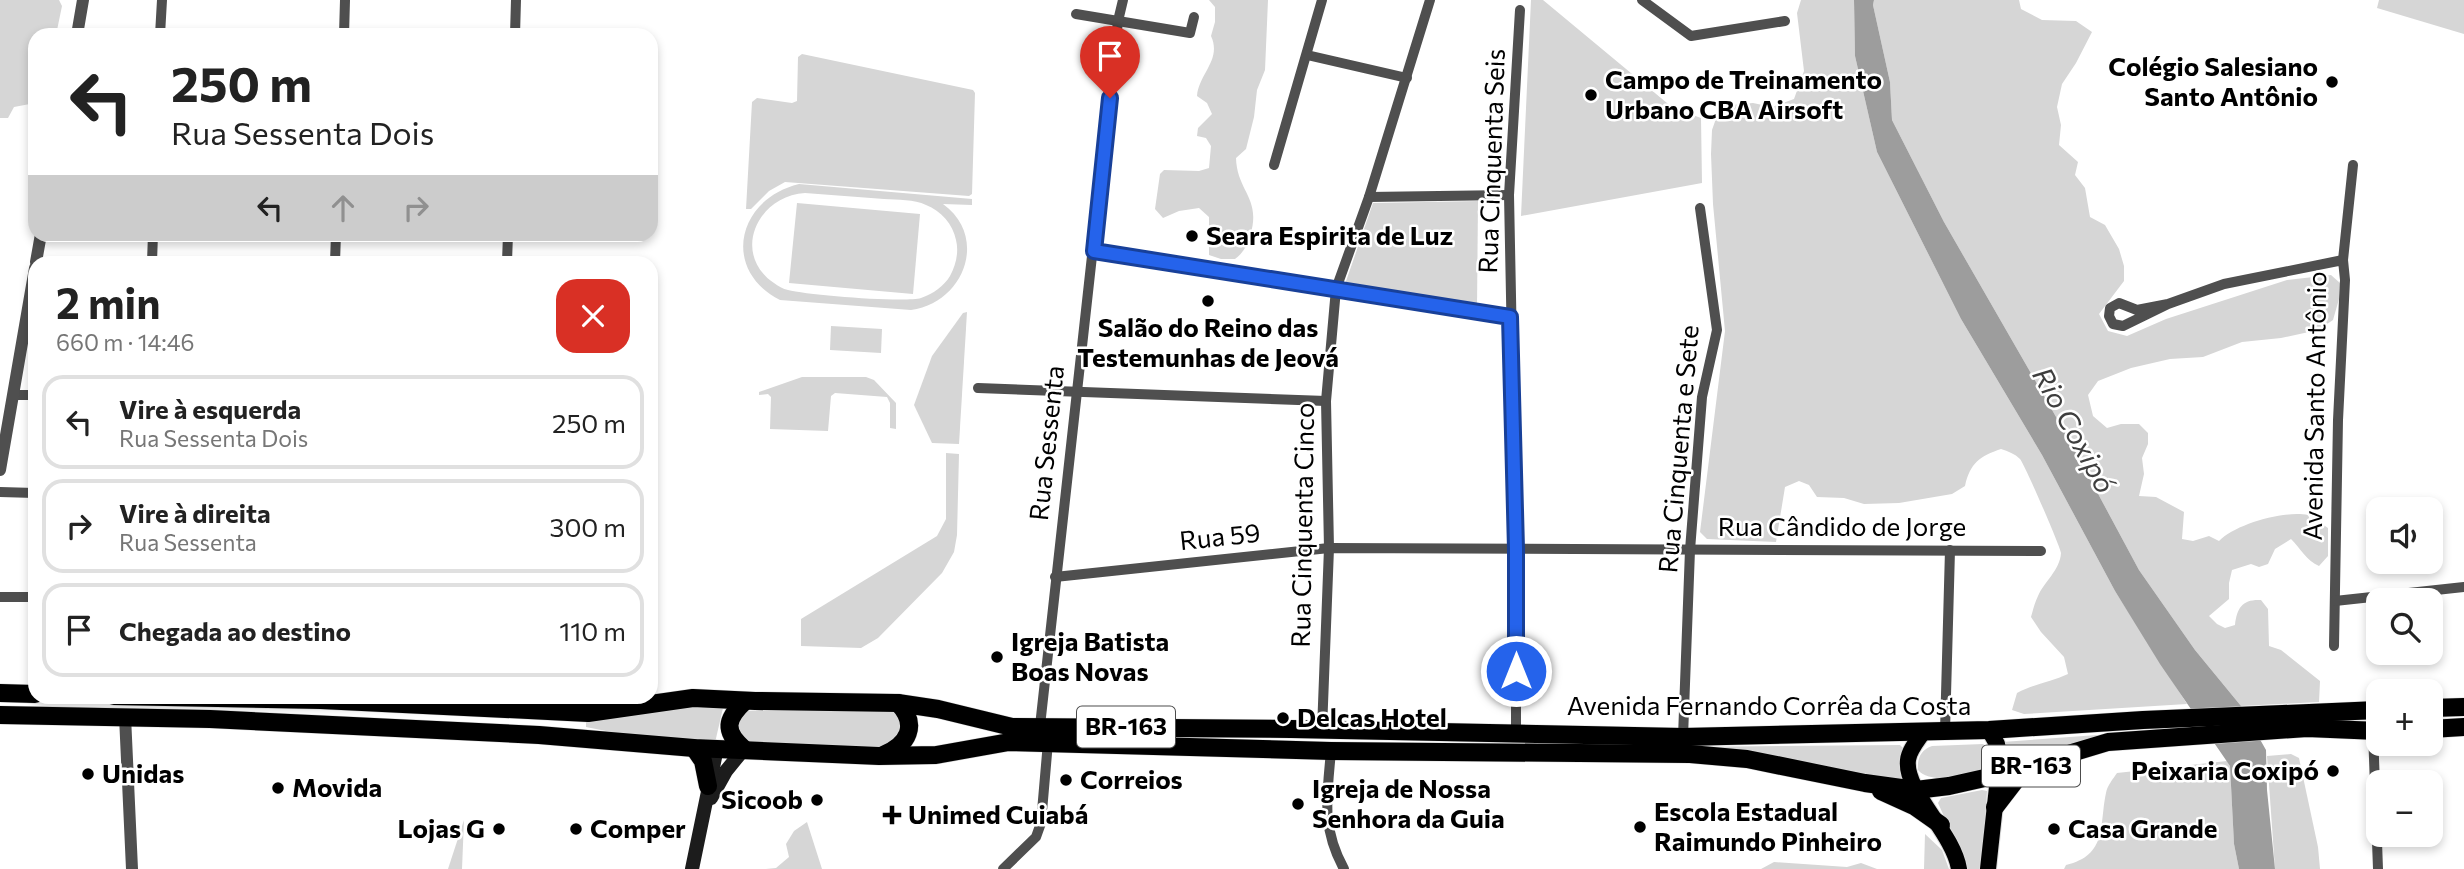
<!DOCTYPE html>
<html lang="pt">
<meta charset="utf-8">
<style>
body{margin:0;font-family:Commissioner,sans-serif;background:#f6f6f6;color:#222;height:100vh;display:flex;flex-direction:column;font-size:26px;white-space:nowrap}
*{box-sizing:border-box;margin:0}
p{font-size:23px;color:#767676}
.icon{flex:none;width:38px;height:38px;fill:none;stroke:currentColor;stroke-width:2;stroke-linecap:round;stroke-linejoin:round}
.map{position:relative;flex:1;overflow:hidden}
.side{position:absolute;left:28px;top:256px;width:630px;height:448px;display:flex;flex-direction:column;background:#fff;border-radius:21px;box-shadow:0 4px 10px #0003}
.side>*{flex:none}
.top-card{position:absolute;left:28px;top:28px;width:630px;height:214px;border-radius:21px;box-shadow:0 4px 10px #0003;background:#fff;color:#222;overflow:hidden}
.tools{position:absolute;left:2366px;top:497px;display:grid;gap:14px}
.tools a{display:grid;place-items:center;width:77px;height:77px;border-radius:14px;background:#fff;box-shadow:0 4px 10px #0003;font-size:35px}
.pin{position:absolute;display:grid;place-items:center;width:60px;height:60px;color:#fff;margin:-72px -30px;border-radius:50% 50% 50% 0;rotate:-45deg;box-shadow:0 0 7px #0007}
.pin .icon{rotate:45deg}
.me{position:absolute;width:77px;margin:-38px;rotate:0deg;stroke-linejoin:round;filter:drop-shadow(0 0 5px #0008)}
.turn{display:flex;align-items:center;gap:24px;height:147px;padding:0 28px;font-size:32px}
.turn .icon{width:91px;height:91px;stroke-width:2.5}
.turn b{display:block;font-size:49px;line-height:60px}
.lanes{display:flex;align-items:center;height:66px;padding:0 28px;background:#0003;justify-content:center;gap:35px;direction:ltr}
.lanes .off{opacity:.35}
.round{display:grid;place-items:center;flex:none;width:74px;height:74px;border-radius:21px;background:#f6f6f6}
.summary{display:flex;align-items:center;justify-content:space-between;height:119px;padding:0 28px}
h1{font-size:42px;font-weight:700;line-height:52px}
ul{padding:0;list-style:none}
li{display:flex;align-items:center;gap:21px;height:94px;margin:0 14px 10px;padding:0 14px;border:4px solid #e0e0e0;border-radius:21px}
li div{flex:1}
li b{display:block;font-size:26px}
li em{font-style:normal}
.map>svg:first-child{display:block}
</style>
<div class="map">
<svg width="2464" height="869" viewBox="0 0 2464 869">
<rect width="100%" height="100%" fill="#fff"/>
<g fill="#d6d6d6" fill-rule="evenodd">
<path d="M0 0H59L62 6 56 35H35V103L14 107 8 118H0Z"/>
<path d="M1209 0H1268L1265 70 1257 90 1254 117 1246 149 1236 158C1237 192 1262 198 1250 236 1246 247 1244 252 1235 259H1221L1209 255V217L1199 208 1179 211 1163 218 1155 209 1160 174 1164 170 1199 171 1209 168 1211 146 1206 138 1197 136 1198 128 1212 114 1207 103 1197 96C1199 73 1222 60 1211 36L1215 22V7Z"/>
<path d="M1531 0H1543L1673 108 1701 118 1702 183 1521 216Z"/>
<path d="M1801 0H1854L1855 56 1877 152 1961 319 2042 455 2115 591 2187 704 2024 714 2012 710 2017 693C2034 684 2051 682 2068 674L2064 657 2041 632 2031 617C2033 610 2035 602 2038 596 2044 582 2060 570 2061 553 2061 548 2024 463 2020 459 2015 454 2008 451 2001 449 1980 456 1970 463 1965 486L1952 494 1899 503 1864 504 1844 498 1817 497 1809 485 1799 481 1785 487 1776 542 1707 539 1700 532 1725 331 1713 204 1711 154 1712 130 1719 110 1732 105 1753 103 1772 107 1794 99 1804 71 1797 13Z"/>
<path d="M1874 0H2019L2021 9 2042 20 2076 21 2092 32 2076 63 2062 84 2057 107 2061 125 2059 145 2078 162 2075 175 2085 188 2090 217 2105 225 2119 249 2124 266V281L2099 314 2108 331 2127 336 2166 319 2287 280 2331 275 2340 283 2339 299 2333 320 2318 330 2281 338 2242 342 2203 357 2170 359 2131 368 2098 381 2088 395 2093 416 2107 428 2121 424H2139L2148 433V444L2142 458 2144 474 2139 496 2156 497 2184 512 2182 539 2193 541 2209 536 2219 541C2235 524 2285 510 2308 515L2313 527 2322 524 2328 528V556L2319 566C2307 561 2300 548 2291 539L2275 549 2268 564 2259 567 2251 564 2232 570 2229 583V599L2209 616 2217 624 2225 628 2235 625C2237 607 2243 599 2261 600L2268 609 2269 646 2281 650 2320 681 2319 702 2241 706 2195 650 2139 570 2067 436 1944 222 1892 120 1890 82 1873 5Z"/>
<path d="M2379 0H2464V34L2377 8Z"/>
<path d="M802 54 973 90 975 93 972 194 969 196 785 182 769 191 751 209H746L752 102 757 98 792 103 797 101 798 57Z"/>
<path d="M799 184 972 199V205L943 204C989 237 964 303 911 310L780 300C721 270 737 199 799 184ZM805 193C831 195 858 197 884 199 898 200 914 199 926 205 941 211 953 224 956 240 959 252 956 265 950 276 944 286 933 294 921 298 905 303 807 295 788 290 783 289 778 286 774 283 731 254 757 196 805 193Z"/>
<path d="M1478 201 1477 307 1344 287 1373 203Z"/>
<path d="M797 203 920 214 913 294 789 283Z"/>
<path d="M967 312 959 444 932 443 914 405 932 356 963 313Z"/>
<path d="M831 326 882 329 881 353 830 350Z"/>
<path d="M802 377H866L874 380 896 403V429L890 428V403L887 397 835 393 831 396 828 431 770 429 771 397 768 394 759 395V392Z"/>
<path d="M946 453 959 454 957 535 954 552 942 573 878 638 861 648 801 646V619L937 536 946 519Z"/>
<path d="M678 706 723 708 714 747 646 739 586 727V719Z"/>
<path d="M893 708 905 719 894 747 746 745 733 723 747 711Z"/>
<path d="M2111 734 2110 736 2037 753 2006 764 2002 742Z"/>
<path d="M1983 744 1993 751C1993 758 1993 763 1988 767 1976 779 1928 784 1918 770 1917 758 1921 750 1932 746Z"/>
<path d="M1900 745 1903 748C1899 761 1899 768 1904 781L1677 747Z"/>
<path d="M2291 754 2299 758 2318 847 2320 869H2275L2267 756Z"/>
<path d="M2227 761 2230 766 2234 844 2239 869H2064L2066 865C2108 855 2099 825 2106 793 2107 786 2113 779 2117 773Z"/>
<path d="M1982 790 1987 791 1982 869H1965L1955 841 1938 803 1941 798Z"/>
<path d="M464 820 462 869H448Z"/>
<path d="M807 822 822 869H766L776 868 789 857 786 844 794 831Z"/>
<path d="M1925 834 1942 850 1949 869H1924Z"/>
<path d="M1774 862 1847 867 1861 863 1877 869H1761Z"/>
</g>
<path fill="#9d9d9d" d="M1854 0H1874L1873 5 1890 82 1892 120 1944 222 2067 436 2139 570 2195 650 2241 706 2266 750 2267 790 2275 869H2239L2234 844 2230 766 2160 664 2115 591 2042 455 1961 319 1877 152 1855 56Z"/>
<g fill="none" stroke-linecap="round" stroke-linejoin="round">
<defs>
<g id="primary">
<path d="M1924 731C1918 740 1909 750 1908 760 1904 791 1953 832 1959 869"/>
<path d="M1988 869 2000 760 1997 744 1989 730"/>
</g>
<g id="trunk">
<path d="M0 693 35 694"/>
<path d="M114 696 321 700 588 713 693 698 755 701 898 703 938 709 1012 727 1291 729 1683 737 1989 730 2143 720 2378 710"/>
<path d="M2431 708 2464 707"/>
<path d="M0 715 210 719 539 735 694 748 879 756 936 755 1009 742 1331 751 1690 754 1747 759 1865 783 1916 790 1949 786 1998 775 2108 742 2307 728 2378 731"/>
<path d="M2431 729 2464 727"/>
<path d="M694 748 703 761 708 786"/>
<path d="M744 749C723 731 726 719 745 701"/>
<path d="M883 755C908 745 919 725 898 703"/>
<path d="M1881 791 1914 806 1941 825"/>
<path d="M1995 807 2025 768"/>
</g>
</defs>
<use href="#primary" stroke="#dbdbdb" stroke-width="18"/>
<use href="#trunk" stroke="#dbdbdb" stroke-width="19"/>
<g stroke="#4f4f4f" stroke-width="10">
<path d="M1642 0 1691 36 1785 21"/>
<path d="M1076 14 1190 33 1194 17"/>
<path d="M160 35 162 0"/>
<path d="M344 35 345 0"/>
<path d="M515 35 516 0"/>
<path d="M1307 55 1407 78"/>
<path d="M1274 165 1322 0"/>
<path d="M1369 197 1509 195"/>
<path d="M1093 251 1510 317"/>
<path d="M2343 260 2353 165"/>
<path d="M152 262 153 234"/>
<path d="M335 262 336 234"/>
<path d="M507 262 508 234"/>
<path d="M2168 304 2137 310 2119 303 2110 308 2109 316 2113 324 2123 326 2168 304 2224 284 2343 260 2345 280 2338 420 2334 646"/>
<path d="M978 388 1326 401"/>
<path d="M13 395H35"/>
<path d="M0 492 35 493"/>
<path d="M1055 577 1329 548 2041 551"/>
<path d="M0 597H35"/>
<path d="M2335 601 2464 587"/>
<path d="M1040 726 1118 21 1123 0"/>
<path d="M1322 730 1329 548 1326 401 1336 289 1369 197 1430 0"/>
<path d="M1945 731 1950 550"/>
<path d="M2373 731 2378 869"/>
<path d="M1516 734V549L1509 195 1520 10"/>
<path d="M1683 737 1690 550 1702 397 1717 330 1700 208"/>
<path d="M1331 751C1327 797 1321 827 1344 869"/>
<path d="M1003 869 1036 837 1041 823 1048 742"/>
</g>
<g stroke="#4f4f4f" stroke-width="12">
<path d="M77 35 83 0"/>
<path d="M36 262 41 234"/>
<path d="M0 470 35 268"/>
<path d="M125 716 132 869"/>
</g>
<g stroke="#1c1c1c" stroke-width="14">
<path d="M711 798 726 771 744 749"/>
<path d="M692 869 717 748"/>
</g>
<use href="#primary" stroke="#000" stroke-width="16"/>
<use href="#trunk" stroke="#000" stroke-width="18"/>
</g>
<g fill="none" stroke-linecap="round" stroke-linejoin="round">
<defs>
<path id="route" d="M1110 98 1094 251 1510 317 1516 549V671"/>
</defs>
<use href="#route" stroke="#184099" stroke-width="18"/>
<use href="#route" stroke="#2563eb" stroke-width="12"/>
</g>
<g fill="#000" stroke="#fff" stroke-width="2.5">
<circle cx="2332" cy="82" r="7"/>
<circle cx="1591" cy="95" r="7"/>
<circle cx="1192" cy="236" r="7"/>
<circle cx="1208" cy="301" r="7"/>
<circle cx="997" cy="657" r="7"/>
<circle cx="1283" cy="718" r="7"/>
<circle cx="2333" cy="771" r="7"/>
<circle cx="88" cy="774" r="7"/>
<circle cx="1066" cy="780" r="7"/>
<circle cx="278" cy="788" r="7"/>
<circle cx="817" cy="800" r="7"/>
<circle cx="1298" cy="804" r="7"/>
<path d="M888.5 804.5h7v7h7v7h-7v7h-7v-7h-7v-7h7z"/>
<circle cx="1640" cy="827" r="7"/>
<circle cx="499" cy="829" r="7"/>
<circle cx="576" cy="829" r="7"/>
<circle cx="2054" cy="829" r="7"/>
</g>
<g text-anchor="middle" stroke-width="5" stroke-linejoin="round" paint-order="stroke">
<g fill="#fff" stroke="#4c4c4c" stroke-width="2">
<rect x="1077" y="706.5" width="98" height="41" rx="5"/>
<rect x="1982" y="745.5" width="98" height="41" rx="5"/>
</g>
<g font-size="24" font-weight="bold" fill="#000">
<text x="1126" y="735">BR-163</text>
<text x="2031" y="774">BR-163</text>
</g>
<g font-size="26" font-weight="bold" fill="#000" stroke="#fff" text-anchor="start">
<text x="2318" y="76" text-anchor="end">Colégio Salesiano<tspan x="2318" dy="30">Santo Antônio</tspan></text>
<text x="1605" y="89">Campo de Treinamento<tspan x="1605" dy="30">Urbano CBA Airsoft</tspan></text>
<text x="1206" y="245">Seara Espirita de Luz</text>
<text x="1208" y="337" text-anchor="middle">Salão do Reino das<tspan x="1208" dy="30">Testemunhas de Jeová</tspan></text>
<text x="1011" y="651">Igreja Batista<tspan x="1011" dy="30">Boas Novas</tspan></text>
<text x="1297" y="727">Delcas Hotel</text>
<text x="2319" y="780" text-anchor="end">Peixaria Coxipó</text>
<text x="102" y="783">Unidas</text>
<text x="1080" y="789">Correios</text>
<text x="292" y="797">Movida</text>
<text x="1312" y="798">Igreja de Nossa<tspan x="1312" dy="30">Senhora da Guia</tspan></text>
<text x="803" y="809" text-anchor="end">Sicoob</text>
<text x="1654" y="821">Escola Estadual<tspan x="1654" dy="30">Raimundo Pinheiro</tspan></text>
<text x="908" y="824">Unimed Cuiabá</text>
<text x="485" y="838" text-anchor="end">Lojas G</text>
<text x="590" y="838">Comper</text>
<text x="2068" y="838">Casa Grande</text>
</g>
<g font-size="26" fill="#000" stroke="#fff">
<text transform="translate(1492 161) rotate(-88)" y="9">Rua Cinquenta Seis</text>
<text transform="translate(2315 406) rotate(-89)" y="9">Avenida Santo Antônio</text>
<text transform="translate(1047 443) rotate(-84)" y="9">Rua Sessenta</text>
<text transform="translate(1679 449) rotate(-85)" y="9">Rua Cinquenta e Sete</text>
<text transform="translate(1303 525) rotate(-89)" y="9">Rua Cinquenta Cinco</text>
<text x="1842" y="536">Rua Cândido de Jorge</text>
<text transform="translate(1220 537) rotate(-6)" y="9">Rua 59</text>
<text x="1769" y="715">Avenida Fernando Corrêa da Costa</text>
</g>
<g font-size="28" font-style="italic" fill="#3e3e3e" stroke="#fff">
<text transform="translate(2074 430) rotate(61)" y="10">Rio Coxipó</text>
</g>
</g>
</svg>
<div class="tools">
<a><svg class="icon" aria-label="sound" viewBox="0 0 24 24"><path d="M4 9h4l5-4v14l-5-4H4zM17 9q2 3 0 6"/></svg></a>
<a><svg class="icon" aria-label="search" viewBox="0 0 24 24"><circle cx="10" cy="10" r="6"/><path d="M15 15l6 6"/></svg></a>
<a>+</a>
<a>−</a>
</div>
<div class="pin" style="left:1110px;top:98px;background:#d93025"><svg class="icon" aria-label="arrive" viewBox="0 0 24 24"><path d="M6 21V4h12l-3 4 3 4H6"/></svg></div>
<svg class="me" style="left:1516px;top:671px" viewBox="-20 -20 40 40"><circle r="17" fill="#2563eb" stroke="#fff" stroke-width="3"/><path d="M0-11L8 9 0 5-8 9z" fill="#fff"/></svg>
<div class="top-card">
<div class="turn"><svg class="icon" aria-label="left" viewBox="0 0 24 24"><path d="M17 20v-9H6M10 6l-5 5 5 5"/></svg><div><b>250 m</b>Rua Sessenta Dois</div></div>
<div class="lanes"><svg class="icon" aria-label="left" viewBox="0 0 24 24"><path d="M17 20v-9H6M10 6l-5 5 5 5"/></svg><svg class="icon off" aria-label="ahead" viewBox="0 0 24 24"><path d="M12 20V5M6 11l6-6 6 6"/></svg><svg class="icon off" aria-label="right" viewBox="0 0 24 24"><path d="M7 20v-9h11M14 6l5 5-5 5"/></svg></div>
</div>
<section class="side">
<div class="summary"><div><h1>2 min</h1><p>660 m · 14:46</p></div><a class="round" style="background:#d93025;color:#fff"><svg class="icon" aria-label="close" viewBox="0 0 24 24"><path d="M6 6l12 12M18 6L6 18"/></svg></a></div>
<ul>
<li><svg class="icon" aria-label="left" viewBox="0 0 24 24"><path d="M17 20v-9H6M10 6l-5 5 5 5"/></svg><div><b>Vire à esquerda</b><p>Rua Sessenta Dois</p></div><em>250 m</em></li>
<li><svg class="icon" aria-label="right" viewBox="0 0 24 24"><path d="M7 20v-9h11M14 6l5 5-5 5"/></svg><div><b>Vire à direita</b><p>Rua Sessenta</p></div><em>300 m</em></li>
<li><svg class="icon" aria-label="arrive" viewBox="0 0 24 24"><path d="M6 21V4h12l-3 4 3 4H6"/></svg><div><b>Chegada ao destino</b></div><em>110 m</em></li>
</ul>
</section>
</div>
